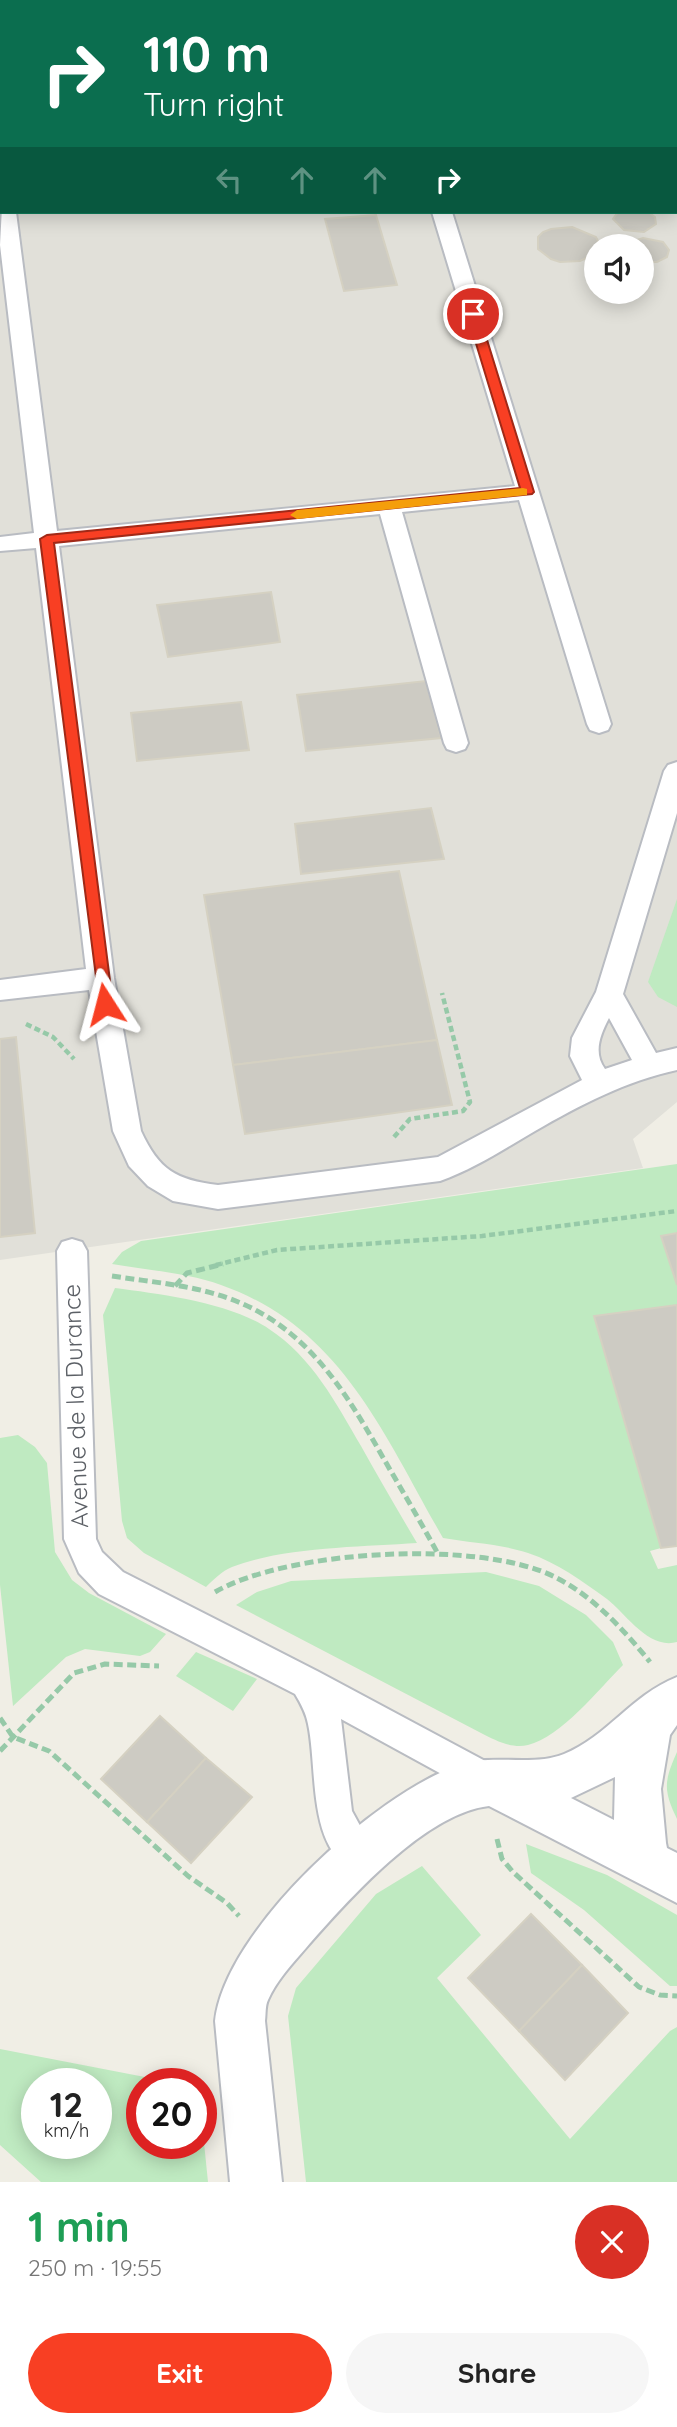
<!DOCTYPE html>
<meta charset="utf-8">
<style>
body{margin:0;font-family:Quicksand,sans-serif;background:#f6f6f6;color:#222;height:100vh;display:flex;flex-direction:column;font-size:26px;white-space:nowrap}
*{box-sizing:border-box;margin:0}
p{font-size:23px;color:#767676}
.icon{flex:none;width:38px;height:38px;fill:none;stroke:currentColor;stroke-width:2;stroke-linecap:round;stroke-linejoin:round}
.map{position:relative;height:2182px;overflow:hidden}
.drawer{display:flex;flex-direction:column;background:#fff;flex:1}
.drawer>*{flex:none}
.banner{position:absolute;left:0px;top:0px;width:677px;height:214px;box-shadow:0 4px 18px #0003;background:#0b6e4f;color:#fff;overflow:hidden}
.controls{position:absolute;left:584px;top:234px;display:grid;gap:14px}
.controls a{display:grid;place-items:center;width:70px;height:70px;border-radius:50%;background:#fff;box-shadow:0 4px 18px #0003;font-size:35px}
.speed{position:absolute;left:21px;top:2068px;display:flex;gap:14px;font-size:35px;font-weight:700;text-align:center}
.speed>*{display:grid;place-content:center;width:91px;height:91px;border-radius:50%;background:#fff;box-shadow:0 4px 18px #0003;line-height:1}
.speed small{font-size:18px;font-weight:400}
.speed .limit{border:10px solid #d22;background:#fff;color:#111}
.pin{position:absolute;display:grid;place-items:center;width:60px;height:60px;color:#fff;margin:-30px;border:4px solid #fff;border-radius:50%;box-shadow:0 2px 7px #0007}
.me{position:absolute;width:77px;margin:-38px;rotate:351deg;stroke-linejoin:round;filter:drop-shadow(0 0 5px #0008)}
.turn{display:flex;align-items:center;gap:24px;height:147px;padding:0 28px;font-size:32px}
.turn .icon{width:91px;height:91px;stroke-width:2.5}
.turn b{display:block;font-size:49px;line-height:60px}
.lanes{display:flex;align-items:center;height:66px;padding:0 28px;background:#0003;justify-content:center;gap:35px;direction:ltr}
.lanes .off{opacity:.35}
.round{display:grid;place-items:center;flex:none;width:74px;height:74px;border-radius:37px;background:#f6f6f6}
.headline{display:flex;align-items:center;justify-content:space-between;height:119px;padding:0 28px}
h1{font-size:42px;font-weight:700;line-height:52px;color:#1e9e55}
.primary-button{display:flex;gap:14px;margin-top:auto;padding:14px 28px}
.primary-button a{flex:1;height:80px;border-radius:42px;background:#f83f23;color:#fff;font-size:28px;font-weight:700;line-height:80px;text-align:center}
.primary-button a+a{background:#f6f6f6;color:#222}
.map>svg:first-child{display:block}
</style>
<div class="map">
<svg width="677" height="2182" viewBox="0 0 677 2182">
<rect width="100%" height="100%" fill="#f0eee5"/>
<path fill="#e1e0d9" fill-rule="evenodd" d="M0 0H677V1102L633 1139 643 1168 0 1260ZM2 2H676V212H2ZM597 247H642V292H597Z"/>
<g fill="#bfeac1" fill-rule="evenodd">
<path d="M677 899V1007L658 997 648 982Z"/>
<path d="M677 1164V1233L661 1236 677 1285V1305L594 1317 661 1548 650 1551 658 1569 677 1565V1642C649 1650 626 1614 607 1599 582 1581 558 1563 528 1553 502 1544 471 1543 443 1538 384 1435 341 1327 221 1285 189 1273 146 1270 112 1264L122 1252 141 1241Z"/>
<path d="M115 1288C161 1294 231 1303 269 1329 312 1357 336 1403 361 1446 379 1478 398 1511 417 1543 361 1547 283 1547 232 1567 222 1571 213 1580 206 1587L144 1553 127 1538 122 1521 103 1315Z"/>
<path d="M18 1435 35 1447 47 1463 55 1552 72 1580 89 1593 166 1634 150 1652 140 1656 85 1649 66 1657 13 1706 0 1585V1438Z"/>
<path d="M486 1572 539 1586 586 1615 613 1642 623 1665C599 1689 561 1737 528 1745 511 1749 495 1740 481 1733L236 1605 257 1592 291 1581Z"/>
<path d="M196 1652 257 1679 233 1711 176 1676Z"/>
<path d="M677 1752V1819C663 1790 664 1781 677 1752Z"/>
<path d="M526 1844 607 1875 677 1915V1986H670L584 1910 531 1873Z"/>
<path d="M422 1866 481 1935 437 1978 570 2139 670 2031 677 2027V2182H306L288 2016 296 1988 376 1894Z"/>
<path d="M0 2049 181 2084H142V2144H201V2113L208 2182H41L0 2145ZM37 2084H96V2144H37Z"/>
</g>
<g fill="#cdcbc3" stroke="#d5d1c2" stroke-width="2">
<path d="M618 212H648L655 217 656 224 644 232 624 230 613 219Z"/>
<path d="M376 215 397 285 344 291 325 219Z"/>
<path d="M572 227 596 237 599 243 595 254 580 261 560 262 551 259 538 249V237L543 232 551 229Z"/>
<path d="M643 238 663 242 669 250 667 257 657 262H642V247H626L630 242Z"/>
<path d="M271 592 280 642 168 657 157 605Z"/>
<path d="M426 681 441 738 306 751 297 695Z"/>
<path d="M241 702 249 750 137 761 131 713Z"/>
<path d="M431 808 444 859 301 874 295 824Z"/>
<path d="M399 871 437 1040 233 1065 204 895Z"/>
<path d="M16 1037 35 1233 0 1237V1039Z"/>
<path d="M437 1040 452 1105 245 1134 233 1065Z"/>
<path d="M677 1233V1285L661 1236Z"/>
<path d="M677 1305V1546L661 1548 594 1316Z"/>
<path d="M160 1716 206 1758 147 1822 101 1779Z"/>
<path d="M206 1758 252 1797 191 1863 147 1822Z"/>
<path d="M531 1914 582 1965 519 2031 468 1978Z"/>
<path d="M582 1965 628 2013 565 2080 519 2031Z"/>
</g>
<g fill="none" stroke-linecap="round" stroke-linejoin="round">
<defs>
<g id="lane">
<rect x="354" y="0" width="18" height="2"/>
<path d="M454 0H472L473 2H455Z"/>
<path d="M637 0H659L660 2H638Z"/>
<rect x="676" y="9" width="1" height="10"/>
<path d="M676 49 677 50V62L676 61Z"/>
<path d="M0 158 2 159V183L0 182Z"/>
<path d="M2 207V212H16L57 531 515 486 432 212H452L611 724 608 730 599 733 590 730 587 724 519 500 402 512 468 743 465 749 456 752 447 749 444 743 380 514 59 546 114 978 141 1131C159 1170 176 1180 218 1185L438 1157 582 1080 570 1056 572 1038 596 992 664 771 668 765 677 762V813L623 994 656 1053 677 1048V1070C626 1081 580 1105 535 1131 504 1149 474 1169 440 1181L218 1209 173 1201 148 1186 129 1166 113 1131 89 990 0 1000V980L86 969 36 548 0 551V537L34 533 0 245ZM609 1018 632 1060 605 1069C593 1053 600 1035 609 1018Z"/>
<path d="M72 1239 82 1242 87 1251 96 1539 102 1552 123 1572 319 1672 502 1770 507 1782 502 1794 490 1799 478 1794 341 1719 352 1811 376 1855 370 1867 358 1873C306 1851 318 1769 308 1724 306 1713 301 1704 295 1694L99 1594 79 1573 64 1539 57 1251 62 1242Z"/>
</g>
<path id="street" d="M677 1677V1725L670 1735 661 1789 666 1843 667 1848 677 1853V1903L489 1806C425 1813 347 1901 306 1948 293 1963 276 1981 268 2000 265 2006 266 2014 265 2021L282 2182H230L215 2021C225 1930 375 1794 459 1765 493 1753 531 1767 564 1754 608 1736 630 1696 677 1677ZM615 1777 614 1820 571 1798Z"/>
</defs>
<use href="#lane" stroke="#b9bcc2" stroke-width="4"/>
<use href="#street" stroke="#b9bcc2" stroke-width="4"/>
<g stroke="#96c9a8" stroke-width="4.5" stroke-dasharray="6 3.5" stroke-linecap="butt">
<path d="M26 1024 53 1037 74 1059"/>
<path d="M394 1137 410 1119 463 1111 470 1102 442 993"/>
<path d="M216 1265 277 1250 482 1236 677 1211"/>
</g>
<g stroke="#96c9a8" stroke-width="5" stroke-dasharray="9 4.5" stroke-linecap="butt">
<path d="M112 1276C151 1282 191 1285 228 1298 304 1325 343 1387 381 1454 400 1487 419 1519 437 1552"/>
<path d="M175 1286 187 1273 223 1264"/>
<path d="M215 1592C288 1550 479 1539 555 1577 593 1596 623 1629 650 1662"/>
<path d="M0 1718 13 1737 49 1751 188 1876 227 1903 239 1916"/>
<path d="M0 1751 74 1673 105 1664 159 1666"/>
<path d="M497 1839 502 1859 513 1872 639 1987 660 1995 677 1996"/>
</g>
<use href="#lane" fill="#fff" fill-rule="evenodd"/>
<use href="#street" fill="#fff" fill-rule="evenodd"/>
</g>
<path fill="#f83f23" stroke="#a12917" stroke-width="2" d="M473 310 479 314 534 492 532 494 54 543 113 1004 105 1010 100 1008 40 539 47 535 520 488 467 314Z"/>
<path fill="#f59e0b" d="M523 488 527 489V495L297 519 290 515 297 510Z"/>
<g text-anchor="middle" stroke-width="5" stroke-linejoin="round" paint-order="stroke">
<g font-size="24" fill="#5c6066" stroke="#fff">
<text transform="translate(76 1406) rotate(-92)" y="8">Avenue de la Durance</text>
</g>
</g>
</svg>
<div class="controls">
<a><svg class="icon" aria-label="sound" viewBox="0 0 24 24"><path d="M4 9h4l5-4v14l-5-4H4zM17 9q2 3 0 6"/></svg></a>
</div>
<div class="speed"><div>12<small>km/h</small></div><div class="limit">20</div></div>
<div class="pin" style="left:473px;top:314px;background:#d93025"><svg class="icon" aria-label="arrive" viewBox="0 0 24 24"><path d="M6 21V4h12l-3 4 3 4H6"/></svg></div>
<svg class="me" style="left:105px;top:1004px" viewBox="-20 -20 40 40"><path d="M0-17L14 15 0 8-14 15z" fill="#f83f23" stroke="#fff" stroke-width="4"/></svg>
<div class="banner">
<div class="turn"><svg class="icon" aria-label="right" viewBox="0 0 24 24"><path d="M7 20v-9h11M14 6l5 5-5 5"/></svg><div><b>110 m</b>Turn right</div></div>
<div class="lanes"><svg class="icon off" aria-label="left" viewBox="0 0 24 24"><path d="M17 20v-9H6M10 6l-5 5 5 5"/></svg><svg class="icon off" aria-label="ahead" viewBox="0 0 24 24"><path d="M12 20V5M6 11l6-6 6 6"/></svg><svg class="icon off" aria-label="ahead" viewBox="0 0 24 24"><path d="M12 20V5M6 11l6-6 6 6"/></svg><svg class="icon" aria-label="right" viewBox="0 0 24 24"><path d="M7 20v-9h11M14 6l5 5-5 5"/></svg></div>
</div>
</div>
<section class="drawer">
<div class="headline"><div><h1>1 min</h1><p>250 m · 19:55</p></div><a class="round" style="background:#d93025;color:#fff"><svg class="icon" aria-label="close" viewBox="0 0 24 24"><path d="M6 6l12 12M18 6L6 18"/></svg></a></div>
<div class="primary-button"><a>Exit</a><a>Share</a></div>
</section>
